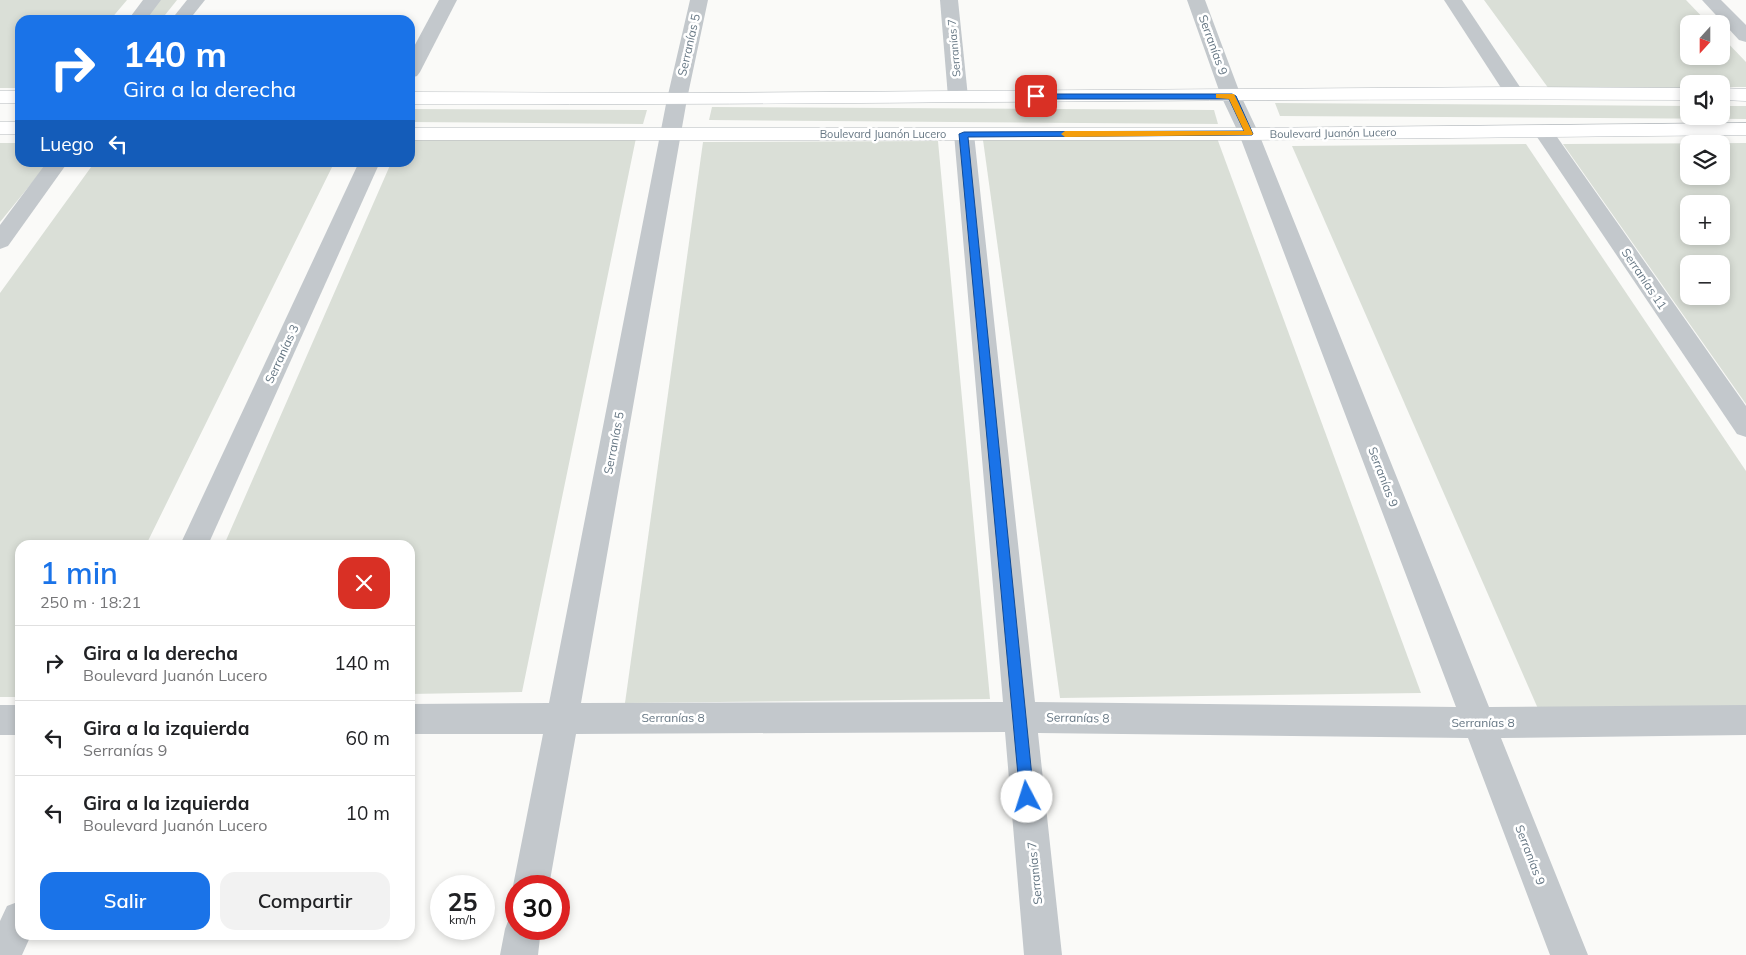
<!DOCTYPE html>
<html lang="es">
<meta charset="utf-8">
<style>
body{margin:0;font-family:Mulish,sans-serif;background:#f2f2f2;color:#202124;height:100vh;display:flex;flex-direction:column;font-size:19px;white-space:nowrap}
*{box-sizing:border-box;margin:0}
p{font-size:16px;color:#757577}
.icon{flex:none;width:28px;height:28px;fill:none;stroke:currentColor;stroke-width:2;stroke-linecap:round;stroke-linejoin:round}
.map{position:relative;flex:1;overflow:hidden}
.side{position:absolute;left:15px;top:540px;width:400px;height:400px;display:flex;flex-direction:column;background:#fff;border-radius:15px;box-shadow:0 2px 8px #0003}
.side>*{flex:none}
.banner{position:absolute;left:15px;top:15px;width:400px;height:152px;border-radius:15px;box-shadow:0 2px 8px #0003;background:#1a73e8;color:#fff;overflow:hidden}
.needle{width:32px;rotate:201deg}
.buttons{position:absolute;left:1680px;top:15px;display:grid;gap:10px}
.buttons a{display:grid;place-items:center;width:50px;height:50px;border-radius:10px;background:#fff;box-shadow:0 2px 8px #0003;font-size:25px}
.speed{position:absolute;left:430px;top:875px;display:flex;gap:10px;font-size:25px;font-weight:700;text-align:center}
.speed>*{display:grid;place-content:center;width:65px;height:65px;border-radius:50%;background:#fff;box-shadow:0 2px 8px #0003;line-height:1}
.speed small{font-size:12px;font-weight:400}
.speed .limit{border:8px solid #d22;background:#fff;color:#111}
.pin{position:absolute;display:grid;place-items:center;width:42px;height:42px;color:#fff;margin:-21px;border-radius:10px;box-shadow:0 2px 8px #0006}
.me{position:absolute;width:55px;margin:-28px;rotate:355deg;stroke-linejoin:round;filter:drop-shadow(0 0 4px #0008)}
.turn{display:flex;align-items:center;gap:18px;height:105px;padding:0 25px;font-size:22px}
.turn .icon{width:65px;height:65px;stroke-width:2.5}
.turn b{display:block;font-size:35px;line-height:42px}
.then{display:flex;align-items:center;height:48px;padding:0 25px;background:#0003;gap:10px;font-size:19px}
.round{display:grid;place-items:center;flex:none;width:52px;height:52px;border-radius:15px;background:#f2f2f2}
.head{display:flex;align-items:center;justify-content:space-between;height:85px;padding:0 25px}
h1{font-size:30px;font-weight:600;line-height:38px;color:#1a73e8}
.action{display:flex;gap:10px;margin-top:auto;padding:10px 25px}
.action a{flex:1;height:58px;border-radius:15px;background:#1a73e8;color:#fff;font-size:20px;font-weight:600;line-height:58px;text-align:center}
.action a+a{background:#f2f2f2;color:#202124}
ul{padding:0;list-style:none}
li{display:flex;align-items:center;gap:15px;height:75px;padding:0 25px;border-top:1px solid #e0e0e0}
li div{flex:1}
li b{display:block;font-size:19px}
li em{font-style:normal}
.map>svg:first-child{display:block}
</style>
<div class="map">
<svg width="1746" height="955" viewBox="0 0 1746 955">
<rect width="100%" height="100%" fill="#fafaf8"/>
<g fill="#dadfd7" fill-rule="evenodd">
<path d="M0 0H127L110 20H20V88H0Z"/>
<path d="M158 0H177L161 20H142Z"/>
<path d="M1484 0H1686L1709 24H1689V56H1721V36L1746 62V87H1721V84H1689V88L1549 89Z"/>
<path d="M1275 103 1689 106V116H1721V106H1746V119L1280 116Z"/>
<path d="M712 107 1214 110 1218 124 709 120Z"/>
<path d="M410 109 647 110 643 124 410 122Z"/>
<path d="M636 138 522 692 410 694V545H224L391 163 410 162V140Z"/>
<path d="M1217 138 1421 693 1060 698 983 140Z"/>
<path d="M938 141 990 699 625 703 703 142Z"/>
<path d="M0 143H20V162L48 163 0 222Z"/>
<path d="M1746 143V404L1563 144ZM1689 144H1721V176H1689ZM1689 204H1721V236H1689ZM1689 264H1721V296H1689Z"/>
<path d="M1526 144 1746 471V708L1539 711 1292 146Z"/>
<path d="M94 163H334L146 545H20V697H0V293Z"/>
</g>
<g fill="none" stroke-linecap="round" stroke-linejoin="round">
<defs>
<g id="major">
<path d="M1514 87 1689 88V100C1263 97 836 106 410 104V92L677 93Z"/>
<path d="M1721 88 1746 89V101L1721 100Z"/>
<rect x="0" y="91" width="20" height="12"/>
<rect x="0" y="122" width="20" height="12"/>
<path d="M1746 123V135L1249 140H410V128H1249Z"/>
</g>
</defs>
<use href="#major" stroke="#b5babe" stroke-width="1"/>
<g fill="#c3c8cc" fill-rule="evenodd">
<path d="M143 0H161L146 20H128Z"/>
<path d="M187 0H205L189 20H171Z"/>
<path d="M439 0H457L420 72 417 76 410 78V54Z"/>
<path d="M690 0H708L687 99 581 703 1003 702 954 134 957 130 964 128 971 130 974 134 1035 702 1456 707 1239 134 1221 96 1187 0H1205L1241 96 1259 134 1489 707 1746 705V735L1501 738 1588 955H1550L1468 738 1038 733 1062 955H1024L1005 732 576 734 549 886H516V894L513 886 543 734H410V704L549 703 667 99Z"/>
<path d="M940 0H958L968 97 965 101H951L948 97Z"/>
<path d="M1444 0H1462L1524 93 1521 97H1507Z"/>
<path d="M1702 0H1721L1746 25V42L1739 40Z"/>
<path d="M1543 125 1550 127 1746 406V437L1737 434 1533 131 1536 127Z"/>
<path d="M47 162H68L8 246 0 249V225Z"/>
<path d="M359 162H380L208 545H180Z"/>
<rect x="0" y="705" width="20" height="30"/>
<path d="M20 901V935H31L22 955H0V921L7 906Z"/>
<path d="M516 913V929H541L538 955H500L505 929 510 916Z"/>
</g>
<use href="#major" fill="#fff" fill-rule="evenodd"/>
</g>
<path fill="#1a73e8" stroke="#114b97" d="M1232 94 1236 96 1253 134 1252 135 968 137 1034 797 1032 802 1027 804 1022 802 1020 797 959 134 964 132 1244 131 1229 99H1036L1032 96 1036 94Z"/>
<path fill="#f59e0b" d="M1216 94H1234L1253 134 1252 135 1065 137 1061 134 1065 131H1244L1229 99 1216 98Z"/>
<g text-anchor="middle" stroke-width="5" stroke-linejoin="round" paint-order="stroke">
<g font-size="11" fill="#657683" stroke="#fff">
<text transform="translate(954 48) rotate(-95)" y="4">Serranías 7</text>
<text transform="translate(1333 133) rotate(-1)" y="4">Boulevard Juanón Lucero</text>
<text x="883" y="138">Boulevard Juanón Lucero</text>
</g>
<g font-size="12" fill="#657683" stroke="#fff">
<text transform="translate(689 45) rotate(-77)" y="4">Serranías 5</text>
<text transform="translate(1213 45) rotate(70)" y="4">Serranías 9</text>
<text transform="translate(1644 279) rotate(56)" y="4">Serranías 11</text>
<text transform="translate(282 354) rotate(-65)" y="4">Serranías 3</text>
<text transform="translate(614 443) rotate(-79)" y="4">Serranías 5</text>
<text transform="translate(1383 477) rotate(69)" y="4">Serranías 9</text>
<text x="673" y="722">Serranías 8</text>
<text transform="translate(1078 718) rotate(1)" y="4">Serranías 8</text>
<text x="1483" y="727">Serranías 8</text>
<text transform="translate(1530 855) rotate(69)" y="4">Serranías 9</text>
<text transform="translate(1035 873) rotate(-96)" y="4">Serranías 7</text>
</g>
</g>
</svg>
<div class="buttons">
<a><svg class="needle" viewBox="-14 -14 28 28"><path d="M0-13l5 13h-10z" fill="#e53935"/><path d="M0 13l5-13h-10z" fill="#757577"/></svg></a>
<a><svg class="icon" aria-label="sound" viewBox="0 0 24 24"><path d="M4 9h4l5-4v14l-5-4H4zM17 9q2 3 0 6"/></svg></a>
<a><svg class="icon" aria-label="layers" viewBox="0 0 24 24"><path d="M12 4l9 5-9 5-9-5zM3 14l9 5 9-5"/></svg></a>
<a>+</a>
<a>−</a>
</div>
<div class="speed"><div>25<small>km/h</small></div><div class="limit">30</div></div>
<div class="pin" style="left:1036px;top:96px;background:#d93025"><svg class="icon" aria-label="arrive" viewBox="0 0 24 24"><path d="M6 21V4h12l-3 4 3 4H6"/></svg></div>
<svg class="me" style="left:1027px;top:797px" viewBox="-20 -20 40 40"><circle r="19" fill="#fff"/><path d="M0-13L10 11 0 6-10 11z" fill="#1a73e8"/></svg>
<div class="banner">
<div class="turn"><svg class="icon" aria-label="right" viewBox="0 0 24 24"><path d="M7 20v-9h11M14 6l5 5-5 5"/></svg><div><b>140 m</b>Gira a la derecha</div></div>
<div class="then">Luego<svg class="icon" aria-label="left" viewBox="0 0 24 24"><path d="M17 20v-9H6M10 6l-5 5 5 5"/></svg></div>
</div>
<section class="side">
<div class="head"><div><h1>1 min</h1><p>250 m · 18:21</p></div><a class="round" style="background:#d93025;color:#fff"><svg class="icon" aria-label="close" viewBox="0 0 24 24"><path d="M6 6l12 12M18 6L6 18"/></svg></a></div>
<ul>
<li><svg class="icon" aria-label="right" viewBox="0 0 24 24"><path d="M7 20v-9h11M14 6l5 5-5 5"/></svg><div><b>Gira a la derecha</b><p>Boulevard Juanón Lucero</p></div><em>140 m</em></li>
<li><svg class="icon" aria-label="left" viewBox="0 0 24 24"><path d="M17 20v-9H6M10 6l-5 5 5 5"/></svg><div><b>Gira a la izquierda</b><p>Serranías 9</p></div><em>60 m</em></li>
<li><svg class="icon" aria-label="left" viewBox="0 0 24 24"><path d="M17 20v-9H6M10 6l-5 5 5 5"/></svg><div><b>Gira a la izquierda</b><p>Boulevard Juanón Lucero</p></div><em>10 m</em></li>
</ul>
<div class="action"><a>Salir</a><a>Compartir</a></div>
</section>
</div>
